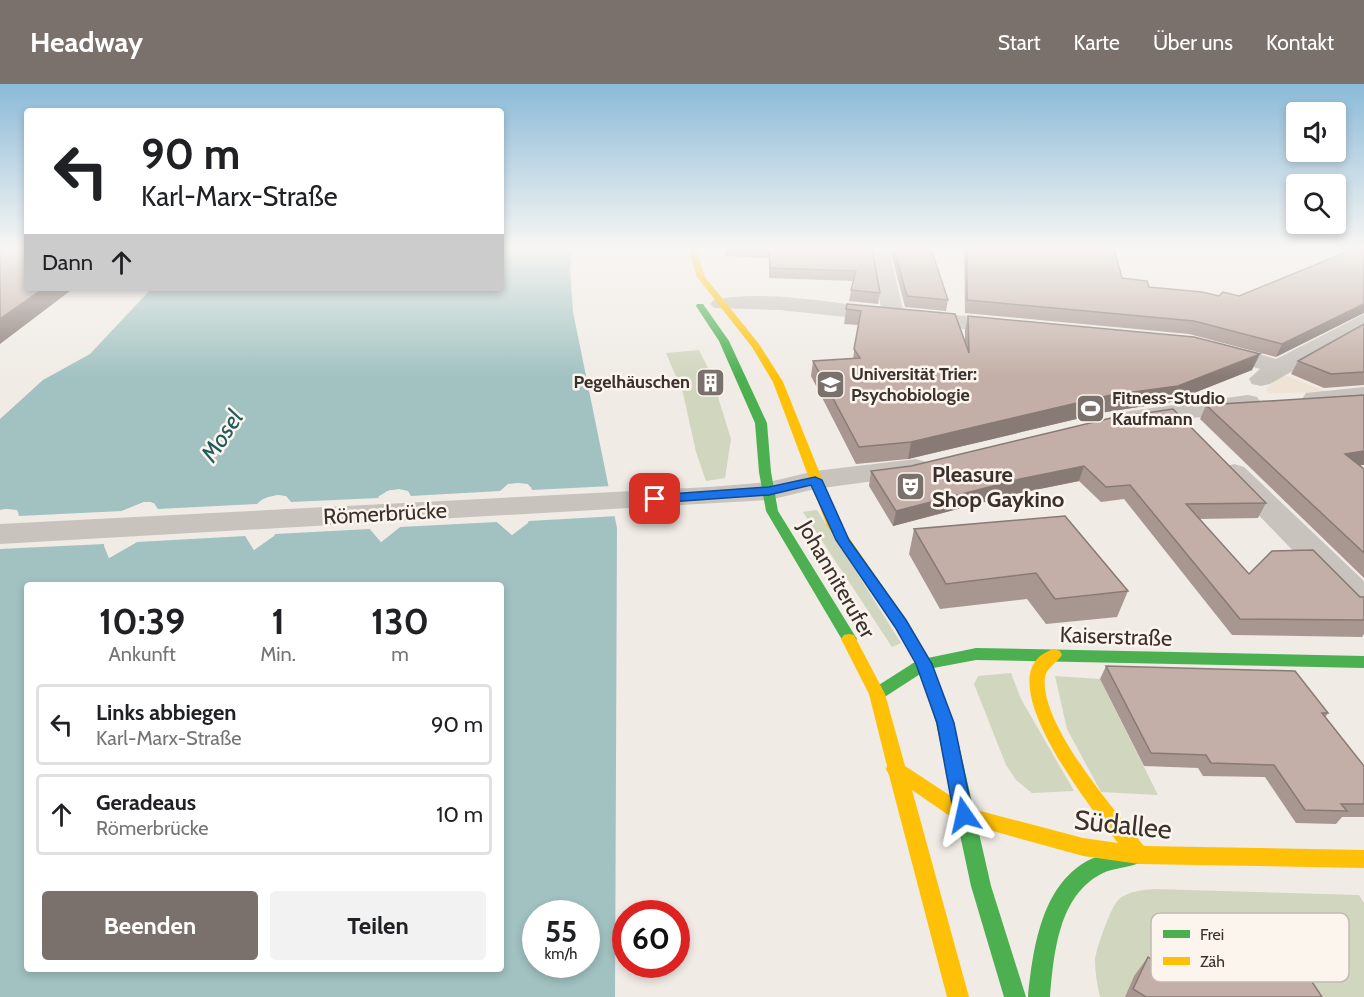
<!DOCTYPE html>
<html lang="de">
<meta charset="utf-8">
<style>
body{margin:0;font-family:Cabin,sans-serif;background:#f2f2f2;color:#202124;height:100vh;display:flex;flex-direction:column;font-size:22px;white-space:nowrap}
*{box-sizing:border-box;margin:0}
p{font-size:20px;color:#757577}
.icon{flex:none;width:33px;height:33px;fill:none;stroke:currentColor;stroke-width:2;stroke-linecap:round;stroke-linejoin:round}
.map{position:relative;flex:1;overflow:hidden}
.details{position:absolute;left:24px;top:498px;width:480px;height:390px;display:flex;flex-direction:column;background:#fff;border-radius:6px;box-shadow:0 3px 9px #0003}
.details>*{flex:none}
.guide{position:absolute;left:24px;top:24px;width:480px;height:183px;border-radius:6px;box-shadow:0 3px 9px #0003;background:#fff;color:#202124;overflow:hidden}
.controls{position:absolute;left:1286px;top:18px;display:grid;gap:12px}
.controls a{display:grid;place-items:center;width:60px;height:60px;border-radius:6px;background:#fff;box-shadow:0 3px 9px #0003;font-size:30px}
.speed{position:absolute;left:522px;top:816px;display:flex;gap:12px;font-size:30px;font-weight:700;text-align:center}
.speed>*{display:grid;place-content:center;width:78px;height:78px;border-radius:50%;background:#fff;box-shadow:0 3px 9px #0003;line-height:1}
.speed small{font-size:15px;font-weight:400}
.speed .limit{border:9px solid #d22;background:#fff;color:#111}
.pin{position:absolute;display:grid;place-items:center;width:51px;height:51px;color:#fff;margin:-26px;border-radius:12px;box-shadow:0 3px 9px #0006}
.me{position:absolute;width:66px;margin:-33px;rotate:349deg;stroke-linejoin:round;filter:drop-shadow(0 0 4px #0008)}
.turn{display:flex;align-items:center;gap:21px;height:126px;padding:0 18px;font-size:27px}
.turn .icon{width:78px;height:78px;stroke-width:2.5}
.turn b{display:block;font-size:42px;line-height:51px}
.then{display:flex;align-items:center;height:57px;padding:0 18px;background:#0003;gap:12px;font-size:22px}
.eta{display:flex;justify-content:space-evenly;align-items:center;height:102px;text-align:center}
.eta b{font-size:36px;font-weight:700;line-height:42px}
.primary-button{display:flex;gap:12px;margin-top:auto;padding:12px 18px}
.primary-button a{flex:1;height:69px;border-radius:6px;background:#7a716c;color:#fff;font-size:24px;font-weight:700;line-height:69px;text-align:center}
.primary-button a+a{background:#f2f2f2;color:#202124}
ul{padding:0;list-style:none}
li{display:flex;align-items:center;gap:18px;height:81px;margin:0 12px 9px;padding:0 6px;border:3px solid #e0e0e0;border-radius:6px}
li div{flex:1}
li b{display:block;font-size:22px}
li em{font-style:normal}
header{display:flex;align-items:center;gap:36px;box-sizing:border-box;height:84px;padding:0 30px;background:#7a716c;color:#fff}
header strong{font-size:28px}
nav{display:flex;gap:33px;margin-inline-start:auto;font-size:21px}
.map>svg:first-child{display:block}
</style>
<header>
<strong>Headway</strong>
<nav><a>Start</a><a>Karte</a><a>Über uns</a><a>Kontakt</a></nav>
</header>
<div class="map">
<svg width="1364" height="913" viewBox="0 0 1364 913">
<rect width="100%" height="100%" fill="#f0ebe5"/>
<g fill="#d1d6bf">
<path d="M699 266 714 296 707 298 714 300 731 355 725 394 706 397 696 368 683 309 666 269Z"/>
<path d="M817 426 901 559 892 563 803 428Z"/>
<path d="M1011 589 1021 615 1074 707 1032 709 1016 696 1006 681 974 600 978 592Z"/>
<path d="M1055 592 1100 595 1158 711 1101 708 1067 645Z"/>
<path d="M1155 805 1359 811 1364 819V913H1290L1134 892 1125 913H1100C1097 900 1095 889 1095 876 1096 865 1111 822 1119 815 1129 807 1143 806 1155 805Z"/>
</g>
<path fill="#eee3d5" d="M1281 290 1328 308 1269 309 1266 306Z"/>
<path fill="#a1c2c1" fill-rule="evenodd" d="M501 165H573L570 185 573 228 617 444 615 913H0V452L19 429 7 425 0 426V335L43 296 90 270 152 204H501ZM518 399 531 403 532 406 528 439 512 451 497 438 500 407ZM390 406 410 410 400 443 381 458 370 445 379 412ZM280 411 291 418 274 452 254 466 246 452 259 418 268 413ZM144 418H151L157 425 135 459 109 474 104 462 122 427ZM27 501H501V885H27ZM536 830H586V880H536Z"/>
<path fill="#f0ebe5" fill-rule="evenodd" d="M518 399 528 400 532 406 612 402 618 432 529 437 512 451 497 438 400 443 381 458 370 445 275 450 254 466 245 452 137 458 109 474 104 460 0 465V448L16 430 15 428 0 429V426L7 425 17 426 19 432 122 427 144 418 154 419 158 425 257 420 263 415 277 411 286 412 291 418 378 414 387 407 399 405 408 407 411 412 500 407 508 400ZM518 402 527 403 529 407 526 436 512 448 500 437 503 408 509 403ZM399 408 407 412 398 442 381 454 373 445 381 414ZM280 414 288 418 272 450 255 462 249 453 260 421 269 416ZM151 421 154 424 135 456 111 470 107 462 124 429 140 422Z"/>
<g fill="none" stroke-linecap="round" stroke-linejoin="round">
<g fill="#c9c3be" fill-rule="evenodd">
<path d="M871 165H889L903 226 1011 236 1019 238 1022 243 1019 248 1011 250 779 226 714 224 710 220 714 216C758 205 834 219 881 224Z"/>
<path d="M1364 230V246L1270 300 1261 302 1252 300 1249 295 1260 285 1206 269 1202 264 1206 259 1214 257 1276 275Z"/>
<path d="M1364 303V319L1315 323 1306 321 1302 315 1306 309Z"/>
<path d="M1248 311 1257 313 1261 319 1257 325 1130 343 1120 341 1117 335 1120 329 1130 327Z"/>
<path d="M916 375 926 378 931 384 926 390 815 405 769 416 0 460V440L709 403 769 398 815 387Z"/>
<path d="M1234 380 1244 383 1364 497V530L1351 527 1224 395 1219 389 1224 383Z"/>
</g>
<g fill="#4caf50" fill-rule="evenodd">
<path d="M697 220H703L729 257 767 339 771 388 778 427 857 555 854 559H844L766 427 759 388 755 339 719 257 696 222Z"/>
<path d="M976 564 1364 572V584L976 576 928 585 883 614 877 616 871 614 869 610 871 606 918 576Z"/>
<path d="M936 607 942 609 954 639 991 802 1026 913H1004L971 802 936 639 928 613 930 609Z"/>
<path d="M1132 764 1139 767 1142 773 1139 779C1127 784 1114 784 1103 789 1058 811 1054 870 1050 913H1028C1033 865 1041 803 1087 777 1101 770 1117 767 1132 764Z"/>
</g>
<g fill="#ffc107" fill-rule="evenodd">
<path d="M688 165H696L705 193 759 260 783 298 841 442 906 536 932 580 944 613 942 617 936 619 930 617 916 580 895 543 827 442 773 298 752 263 697 193Z"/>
<path d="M849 550 854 551 885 610 905 682 969 724 1083 754 1118 759C1095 729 980 587 1054 565L1060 567 1062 571C1057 579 1047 583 1045 593 1039 639 1115 727 1144 762L1364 766V784L1139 780 1083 772 957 737 912 706 969 913H947L889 691 886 685 887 682 869 610 841 555 844 551Z"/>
</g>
</g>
<g fill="#a89690">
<path d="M725 165H872L880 209 878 220 849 217 853 197 769 194V174L725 172Z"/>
<path d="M890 165H931L948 216 946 227 905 223Z"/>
<path d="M964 165H1114L1122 194 1149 203 1219 212H1239L1354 165 1276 273 1189 250 965 229Z"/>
<path d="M1327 165H1349L1348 167Z"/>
<path d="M847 220 965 258V246L968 232 1252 286 1171 318 1106 328 908 375 856 380 811 292 813 277 853 275 858 241 844 240Z"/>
<path d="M1364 240V301L1324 304 1291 290 1298 277Z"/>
<path d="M1364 311V381H1359L1364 385V494L1200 335 1206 321Z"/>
<path d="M1111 334 1266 419 1258 434 1199 435 1249 490 1364 513V550L1362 553 1232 551 1124 415 1101 418 1079 397 1015 410 893 442 869 402 871 387 911 382Z"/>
<path d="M914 445 1128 507 1117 533 1046 540 1027 515 940 525 909 470Z"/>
<path d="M1106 582 1328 629 1325 634 1364 682V733H1342L1336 740 1296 739 1265 693 1203 692 1198 684 1144 682 1100 595Z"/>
<path d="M1239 860 1273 884 1322 913H1125L1134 892 1148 873 1172 889 1224 885 1223 879Z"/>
</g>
<g fill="#887a75">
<path d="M44 204H74L0 260V235Z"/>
<path d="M1364 220V229L1276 273 1282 260Z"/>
<path d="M1260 270 1252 286 1171 318 1106 328 908 375 911 358Z"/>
<path d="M1364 367V381L1337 384 1345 370Z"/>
<path d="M1084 382 1079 397 1015 410 893 442 896 427 1020 395Z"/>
</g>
<g fill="#c3afa7" stroke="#887a75" stroke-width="1.5">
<path d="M0 165H27V204H44L0 235Z"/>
<path d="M769 165H872L880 209 851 206 856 187 770 184Z"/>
<path d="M894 165H931L948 216 907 212Z"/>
<path d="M967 165H1114L1122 194 1147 197 1149 203 1202 208 1219 212 1223 208 1239 212 1354 165H1364V220L1282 260 1194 237 967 216Z"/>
<path d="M847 220 955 230 969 269 968 232 1194 253 1260 270 1178 302 1111 311 911 358 859 363 813 277 860 274 854 265 861 227 846 225Z"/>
<path d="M1364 240V288L1331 290 1298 277Z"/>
<path d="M1364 311V367L1345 370 1364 385V469L1206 321Z"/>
<path d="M1173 325 1266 419 1186 420 1249 490 1272 467 1313 466 1360 513H1364V536L1240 535 1130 401 1106 403 1084 382 1020 395 896 427 871 387 911 382 1111 334Z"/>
<path d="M1065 432 1128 507 1055 515 1036 489 946 500 914 445Z"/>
<path d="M1106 582 1295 587 1328 629H1322L1364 682V720H1341L1347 727 1305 726 1274 681 1211 679 1206 671 1151 669Z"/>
<path d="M1239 860 1265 874 1273 884 1301 881 1322 913H1146L1133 905 1148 873 1172 889 1243 883Z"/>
</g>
<linearGradient id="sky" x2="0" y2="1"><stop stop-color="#8bbad8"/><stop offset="0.56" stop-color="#f8f6f3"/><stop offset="1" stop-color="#f8f6f3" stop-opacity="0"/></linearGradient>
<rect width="1364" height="293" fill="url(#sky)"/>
<path fill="#1a73e8" stroke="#114b97" stroke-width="1.5" d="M815 393 822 396 849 456 906 536 932 580 954 639 973 731 970 737 964 739 957 737 954 731 937 639 916 580 895 543 836 456 811 401 769 411 655 419 649 415 655 411 769 403Z"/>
<defs>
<symbol id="building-square" viewBox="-11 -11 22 22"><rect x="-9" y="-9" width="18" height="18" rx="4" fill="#7a716c" stroke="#fbf5ee"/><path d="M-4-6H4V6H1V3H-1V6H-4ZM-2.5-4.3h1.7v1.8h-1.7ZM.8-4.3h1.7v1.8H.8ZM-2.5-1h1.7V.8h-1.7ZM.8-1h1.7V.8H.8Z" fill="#fff"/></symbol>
<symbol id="university-square" viewBox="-11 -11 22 22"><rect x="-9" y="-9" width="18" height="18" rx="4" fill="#7a716c" stroke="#fbf5ee"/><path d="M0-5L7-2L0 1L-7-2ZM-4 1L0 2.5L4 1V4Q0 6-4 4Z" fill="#fff"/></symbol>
<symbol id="stadium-square" viewBox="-11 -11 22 22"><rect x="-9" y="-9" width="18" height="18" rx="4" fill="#7a716c" stroke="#fbf5ee"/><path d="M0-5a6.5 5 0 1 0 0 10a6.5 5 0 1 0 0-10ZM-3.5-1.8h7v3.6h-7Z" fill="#fff"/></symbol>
<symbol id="theatre-square" viewBox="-11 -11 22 22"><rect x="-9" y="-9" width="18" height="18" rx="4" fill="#7a716c" stroke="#fbf5ee"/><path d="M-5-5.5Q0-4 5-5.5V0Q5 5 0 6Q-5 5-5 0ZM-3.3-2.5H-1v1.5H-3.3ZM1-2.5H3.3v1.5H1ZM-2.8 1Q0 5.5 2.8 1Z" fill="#fff"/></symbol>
</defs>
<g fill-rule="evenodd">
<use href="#building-square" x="694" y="282" width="33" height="33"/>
<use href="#university-square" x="814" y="284" width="33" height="33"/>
<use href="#stadium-square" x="1074" y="308" width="33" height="33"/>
<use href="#theatre-square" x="894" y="386" width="33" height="33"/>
</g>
<g text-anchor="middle" stroke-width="5" stroke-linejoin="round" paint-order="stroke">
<g font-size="18" font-weight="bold" fill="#3b302b" stroke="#fbf5ee" text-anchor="start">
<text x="851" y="296">Universität Trier:<tspan x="851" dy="21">Psychobiologie</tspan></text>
<text x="690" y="304" text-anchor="end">Pegelhäuschen</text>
<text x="1112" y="320">Fitness-Studio<tspan x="1112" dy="21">Kaufmann</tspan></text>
</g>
<g font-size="22" font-weight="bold" fill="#3b302b" stroke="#fbf5ee" text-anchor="start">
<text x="932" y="398">Pleasure<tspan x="932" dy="25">Shop Gaykino</tspan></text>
</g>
<g font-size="22" fill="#3b302b" stroke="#fbf5ee">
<text transform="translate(385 429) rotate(-3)" y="8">Römerbrücke</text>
<text transform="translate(837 495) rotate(60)" y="8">Johanniterufer</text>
<text transform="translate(1116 552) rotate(2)" y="8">Kaiserstraße</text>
</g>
<g font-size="24" font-style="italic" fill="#1f5a5e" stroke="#fbf5ee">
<text transform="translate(222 352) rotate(-57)" y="8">Mosel</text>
</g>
<g font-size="27" fill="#3b302b" stroke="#fbf5ee">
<text transform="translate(1123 741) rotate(6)" y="9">Südallee</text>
</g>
</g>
<rect x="1151" y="829" width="198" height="69" rx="9" fill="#fbf5ee" stroke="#c1bab4" stroke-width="1.5"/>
<rect x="1163" y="846" width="27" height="8" fill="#4caf50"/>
<rect x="1163" y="873" width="27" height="8" fill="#ffc107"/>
<g font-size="16" fill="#3b302b">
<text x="1200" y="856">Frei</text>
<text x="1200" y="883">Zäh</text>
</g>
</svg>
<div class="controls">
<a><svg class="icon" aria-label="sound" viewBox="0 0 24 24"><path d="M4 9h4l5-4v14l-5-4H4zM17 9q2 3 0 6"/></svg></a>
<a><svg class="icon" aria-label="search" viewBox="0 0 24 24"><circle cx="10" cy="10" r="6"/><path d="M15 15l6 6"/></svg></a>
</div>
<div class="speed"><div>55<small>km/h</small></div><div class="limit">60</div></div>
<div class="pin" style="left:655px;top:415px;background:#d93025"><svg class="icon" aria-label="arrive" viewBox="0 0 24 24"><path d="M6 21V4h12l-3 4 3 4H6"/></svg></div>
<svg class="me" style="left:964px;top:731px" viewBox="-20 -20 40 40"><path d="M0-17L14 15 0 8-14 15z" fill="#1a73e8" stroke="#fff" stroke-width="4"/></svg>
<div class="guide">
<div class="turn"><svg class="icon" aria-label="left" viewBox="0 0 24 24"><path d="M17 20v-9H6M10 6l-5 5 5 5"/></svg><div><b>90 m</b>Karl-Marx-Straße</div></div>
<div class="then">Dann<svg class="icon" aria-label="ahead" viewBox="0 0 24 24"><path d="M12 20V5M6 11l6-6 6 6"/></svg></div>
</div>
<section class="details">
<div class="eta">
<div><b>10:39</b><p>Ankunft</p></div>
<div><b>1</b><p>Min.</p></div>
<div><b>130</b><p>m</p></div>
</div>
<ul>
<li><svg class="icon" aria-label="left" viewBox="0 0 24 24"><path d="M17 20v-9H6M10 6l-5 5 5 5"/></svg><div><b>Links abbiegen</b><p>Karl-Marx-Straße</p></div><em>90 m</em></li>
<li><svg class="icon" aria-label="ahead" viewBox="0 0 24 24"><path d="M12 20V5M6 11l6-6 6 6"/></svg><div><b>Geradeaus</b><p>Römerbrücke</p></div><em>10 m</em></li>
</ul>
<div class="primary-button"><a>Beenden</a><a>Teilen</a></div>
</section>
</div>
